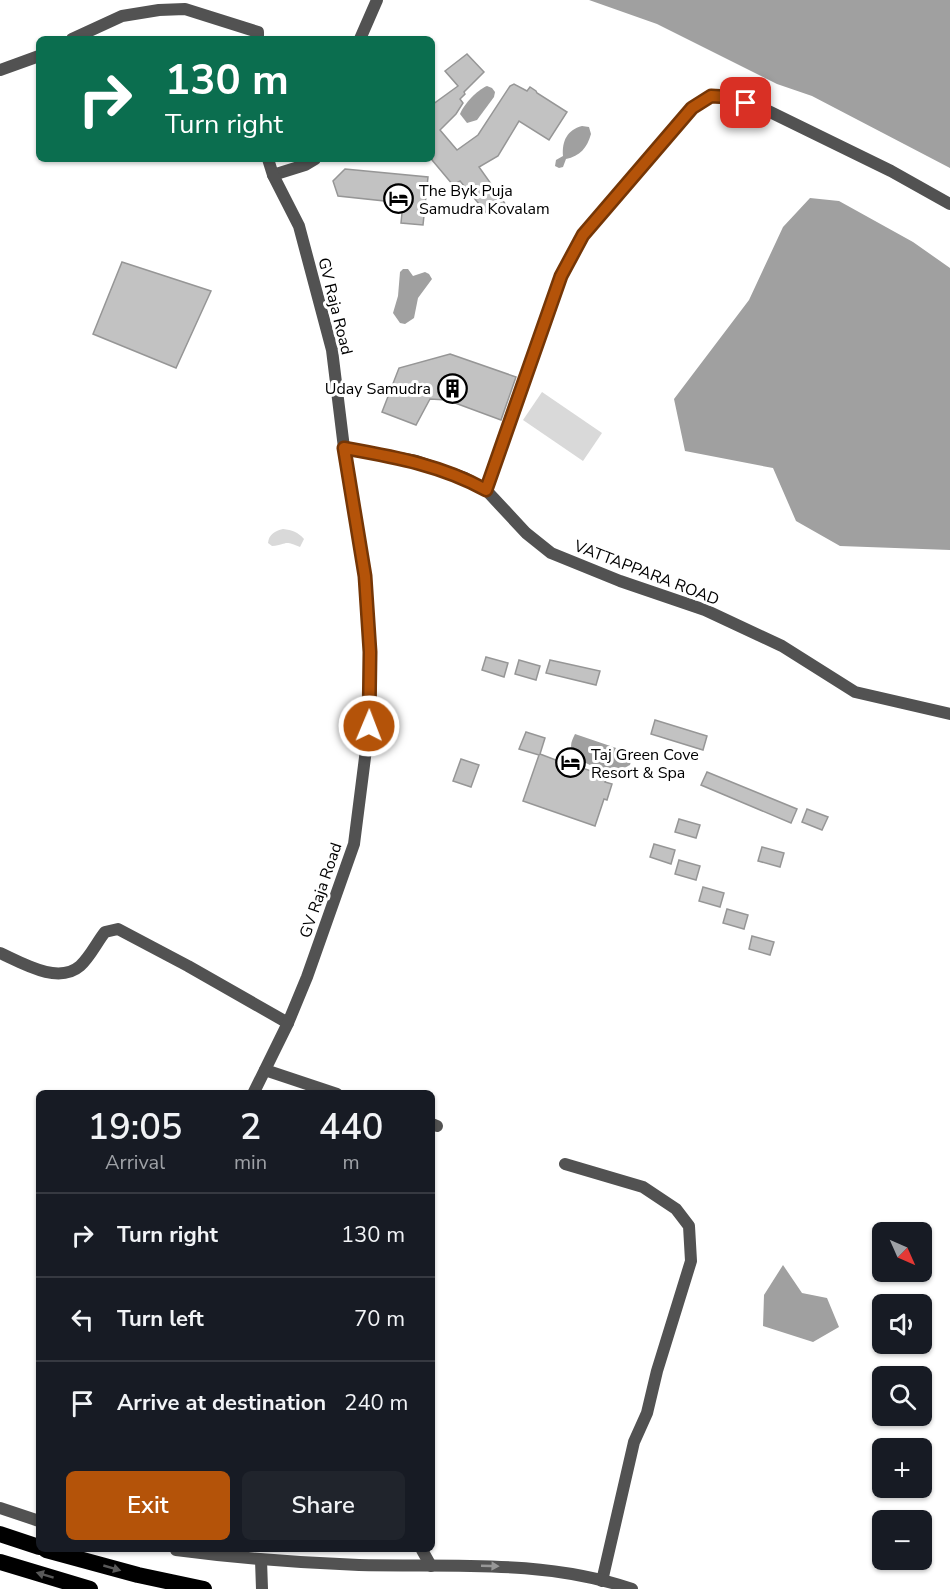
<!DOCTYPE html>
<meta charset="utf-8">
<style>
body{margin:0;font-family:"Nunito Sans",sans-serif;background:#20242c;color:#f1f3f6;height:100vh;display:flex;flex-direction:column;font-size:22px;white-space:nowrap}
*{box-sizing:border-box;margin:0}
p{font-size:20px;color:#9ea1a6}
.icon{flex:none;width:33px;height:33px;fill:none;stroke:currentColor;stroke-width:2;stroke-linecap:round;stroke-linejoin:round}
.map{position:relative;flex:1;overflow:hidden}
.side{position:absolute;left:36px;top:1090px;width:399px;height:462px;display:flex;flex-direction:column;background:#171b24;border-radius:9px;box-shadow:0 2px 4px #0004}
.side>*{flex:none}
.banner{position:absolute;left:36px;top:36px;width:399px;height:126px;border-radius:9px;box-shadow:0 2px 4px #0004;background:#0b6e4f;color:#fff;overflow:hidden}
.needle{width:39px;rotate:135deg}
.fabs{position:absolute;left:872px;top:1222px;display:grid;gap:12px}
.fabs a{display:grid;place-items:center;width:60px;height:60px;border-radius:9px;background:#171b24;box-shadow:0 2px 4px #0004;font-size:30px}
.pin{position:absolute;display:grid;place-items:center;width:51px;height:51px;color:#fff;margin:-26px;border-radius:12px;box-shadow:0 3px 9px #0006}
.me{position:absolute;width:66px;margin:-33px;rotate:1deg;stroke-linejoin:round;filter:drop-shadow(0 0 4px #0008)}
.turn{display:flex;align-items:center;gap:21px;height:126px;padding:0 30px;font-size:27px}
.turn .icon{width:78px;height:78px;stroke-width:2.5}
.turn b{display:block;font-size:42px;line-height:51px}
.eta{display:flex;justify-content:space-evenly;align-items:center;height:102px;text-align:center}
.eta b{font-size:36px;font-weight:600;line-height:42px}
.primary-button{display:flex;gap:12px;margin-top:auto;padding:12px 30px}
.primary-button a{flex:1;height:69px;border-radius:9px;background:#b45309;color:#fff;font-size:24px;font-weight:600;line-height:69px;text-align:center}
.primary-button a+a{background:#20242c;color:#f1f3f6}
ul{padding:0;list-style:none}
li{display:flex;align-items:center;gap:18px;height:84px;padding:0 30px;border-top:2px solid #363941}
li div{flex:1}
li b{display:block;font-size:22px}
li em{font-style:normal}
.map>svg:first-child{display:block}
</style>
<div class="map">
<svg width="950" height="1589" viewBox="0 0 950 1589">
<rect width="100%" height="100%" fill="#fff"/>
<g fill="#d9d9d9">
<path d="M542 392 602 433 583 461 523 420Z"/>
<path d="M283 529C292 530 298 532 304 539L300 547C283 539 287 545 272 546L268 543C269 534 275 531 283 529Z"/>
</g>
<g fill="#a0a0a0">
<path d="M589 0H950V168L812 96 777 84 657 24Z"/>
<path d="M487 86 492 88 495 92 494 97 477 120 467 123 460 114C464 104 477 90 487 86Z"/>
<path d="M582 126 589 127 591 134C587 148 580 156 566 159L563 167 559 168 555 166 556 160 563 156C562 141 567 130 582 126Z"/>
<path d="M810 198 839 201 913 242 950 268V550L840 546 796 521 773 468 685 451 674 399 749 300 783 227Z"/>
<path d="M403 269H408L413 276 425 272 429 274 432 279 418 298 414 318 405 324 400 323 393 313 398 296 400 272Z"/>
<path d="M575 734 625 751V756L631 761 630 765C626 767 621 770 616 770 604 771 579 764 573 752 569 746 572 740 575 734Z"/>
<path d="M783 1265 802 1293 827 1298 839 1327 813 1342 763 1326 764 1295Z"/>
</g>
<g fill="#c2c2c2" stroke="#969696" stroke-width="1.5">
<path d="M467 54 484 72 464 92 465 94 460 99 463 103 456 114 440 130 457 150 478 135 510 86 514 84 527 91 530 87 536 91 537 93 567 112 549 140 519 121 498 156 479 167 506 205 489 216 460 181 453 185 432 160V105L458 86 445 71Z"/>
<path d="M345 169 428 177 423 225 401 223 403 203 338 196 333 181Z"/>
<path d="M122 262 211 291 176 368 93 334Z"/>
<path d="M450 354 516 377 501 420 447 400 430 399 416 425 382 412 399 368Z"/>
<path d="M486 657 508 663 504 677 482 670Z"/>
<path d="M519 660 540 666 536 680 515 674Z"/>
<path d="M550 660 600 671 596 685 546 673Z"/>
<path d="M655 720 707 736 703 750 651 734Z"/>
<path d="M526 732 545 738 540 754 582 770V768L607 776 605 782 612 784 607 800 604 799 595 826 523 801 539 755 519 749Z"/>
<path d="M461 759 479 765 471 787 453 781Z"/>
<path d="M707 772 797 809 791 823 701 785Z"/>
<path d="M807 809 828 817 822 830 802 822Z"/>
<path d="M679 819 700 825 696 838 675 832Z"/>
<path d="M654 844 675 850 671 864 650 857Z"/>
<path d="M762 847 784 853 780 867 758 861Z"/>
<path d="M679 860 700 866 696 880 675 874Z"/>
<path d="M703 887 724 893 720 907 699 901Z"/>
<path d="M727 909 748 915 744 929 723 923Z"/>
<path d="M752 936 774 942 770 955 749 949Z"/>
</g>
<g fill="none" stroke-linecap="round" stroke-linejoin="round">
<g stroke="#525252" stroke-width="12">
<path d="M72 39 122 16 159 10 185 9 258 32V39"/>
<path d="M360 39 377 0"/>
<path d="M0 70 39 56"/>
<path d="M273 175 305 165 315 159"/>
<path d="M486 490 561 276 583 235 692 108 711 96 729 97 762 108 891 171 950 204"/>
<path d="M0 953C22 963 58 985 80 966 90 957 97 942 105 932L118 929 188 966 288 1023"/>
<path d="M265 1070 337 1094"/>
<path d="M253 1094 288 1023 307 977 354 844 369 726 370 652 365 576 344 448 332 350 299 226 273 175 268 159"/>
<path d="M432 1124 437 1126"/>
<path d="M565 1164 643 1187 676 1209 689 1226 691 1261 657 1371 647 1413 634 1442 602 1581"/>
<path d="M422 1550 431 1566"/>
</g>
<g stroke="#525252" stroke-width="12">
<path d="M344 448 416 461 465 478 486 490 526 533 551 553 620 581 705 610 782 646 855 692 950 714"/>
<path d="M0 1508 39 1521"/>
<path d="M176 1550C237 1558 298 1563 359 1565 450 1567 544 1559 632 1589"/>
<path d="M261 1560 262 1589"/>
</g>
<g stroke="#000" stroke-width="16">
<path d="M0 1534 39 1547"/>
<path d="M46 1550 138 1575 204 1589"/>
<path d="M0 1562 90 1589"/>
</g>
</g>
<defs><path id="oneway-solid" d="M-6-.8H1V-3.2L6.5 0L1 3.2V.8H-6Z" transform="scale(1.5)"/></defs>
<use fill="#979797" href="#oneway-solid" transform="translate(490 1566) rotate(2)"/>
<g fill="#595959">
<use href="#oneway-solid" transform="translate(112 1568) rotate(16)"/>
<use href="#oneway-solid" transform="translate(45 1575) rotate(-163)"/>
</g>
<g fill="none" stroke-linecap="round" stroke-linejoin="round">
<defs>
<path id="route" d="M369 726 370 652 365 576 344 448C394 457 441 465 486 490L561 276 583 235 692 108 711 96 729 97 746 103"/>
</defs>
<use href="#route" stroke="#753606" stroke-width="15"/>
<use href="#route" stroke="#b45309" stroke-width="10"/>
</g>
<defs>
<symbol id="hotel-ring" viewBox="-11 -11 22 22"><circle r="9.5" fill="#fff" stroke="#000" stroke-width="1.5"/><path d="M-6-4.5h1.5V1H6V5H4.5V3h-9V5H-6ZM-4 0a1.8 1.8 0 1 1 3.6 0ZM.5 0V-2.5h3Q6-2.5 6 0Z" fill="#000"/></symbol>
<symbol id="building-ring" viewBox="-11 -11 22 22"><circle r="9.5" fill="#fff" stroke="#000" stroke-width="1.5"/><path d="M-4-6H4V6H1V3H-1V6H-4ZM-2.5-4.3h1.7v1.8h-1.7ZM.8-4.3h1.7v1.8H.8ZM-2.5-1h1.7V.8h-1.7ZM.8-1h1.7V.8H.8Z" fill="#000"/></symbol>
</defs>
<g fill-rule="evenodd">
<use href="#hotel-ring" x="382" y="182" width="33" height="33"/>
<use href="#building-ring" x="436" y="372" width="33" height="33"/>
<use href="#hotel-ring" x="554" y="746" width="33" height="33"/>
</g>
<g text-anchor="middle" stroke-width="6" stroke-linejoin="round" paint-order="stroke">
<g font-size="16" fill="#000" stroke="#fff" text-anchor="start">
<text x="419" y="196">The Byk Puja<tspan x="419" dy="18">Samudra Kovalam</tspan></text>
<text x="431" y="394" text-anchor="end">Uday Samudra</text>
<text x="591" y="760">Taj Green Cove<tspan x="591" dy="18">Resort &amp; Spa</tspan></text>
</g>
<g font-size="16" fill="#000" stroke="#fff">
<text transform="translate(336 306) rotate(76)" y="6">GV Raja Road</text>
<text transform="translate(647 572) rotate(21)" y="6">VATTAPPARA ROAD</text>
<text transform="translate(320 890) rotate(-71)" y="6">GV Raja Road</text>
</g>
</g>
</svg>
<div class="fabs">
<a><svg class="needle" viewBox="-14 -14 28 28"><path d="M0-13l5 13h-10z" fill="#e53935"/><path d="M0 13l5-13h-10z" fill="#9ea1a6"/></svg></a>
<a><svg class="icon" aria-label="sound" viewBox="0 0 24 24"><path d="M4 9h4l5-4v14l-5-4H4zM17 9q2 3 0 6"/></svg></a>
<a><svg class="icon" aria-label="search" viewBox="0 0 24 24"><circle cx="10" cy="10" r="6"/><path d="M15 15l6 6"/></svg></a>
<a>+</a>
<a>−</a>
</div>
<div class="pin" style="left:746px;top:103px;background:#d93025"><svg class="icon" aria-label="arrive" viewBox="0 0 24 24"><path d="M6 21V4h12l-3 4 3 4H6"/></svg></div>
<svg class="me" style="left:369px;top:726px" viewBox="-20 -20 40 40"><circle r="17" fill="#b45309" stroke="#fff" stroke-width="3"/><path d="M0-11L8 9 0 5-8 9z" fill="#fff"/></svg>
<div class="banner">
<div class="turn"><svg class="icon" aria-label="right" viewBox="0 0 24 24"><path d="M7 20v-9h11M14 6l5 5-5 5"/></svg><div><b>130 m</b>Turn right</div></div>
</div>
<section class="side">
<div class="eta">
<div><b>19:05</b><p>Arrival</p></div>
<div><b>2</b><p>min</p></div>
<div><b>440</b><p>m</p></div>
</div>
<ul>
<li><svg class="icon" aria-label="right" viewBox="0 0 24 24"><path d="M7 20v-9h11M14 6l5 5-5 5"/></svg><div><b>Turn right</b></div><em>130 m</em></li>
<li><svg class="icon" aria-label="left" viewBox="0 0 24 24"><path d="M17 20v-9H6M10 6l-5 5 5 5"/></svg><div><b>Turn left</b></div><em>70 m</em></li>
<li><svg class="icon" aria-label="arrive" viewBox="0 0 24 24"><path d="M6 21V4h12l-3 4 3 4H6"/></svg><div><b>Arrive at destination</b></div><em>240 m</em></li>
</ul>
<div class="primary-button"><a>Exit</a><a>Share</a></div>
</section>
</div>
